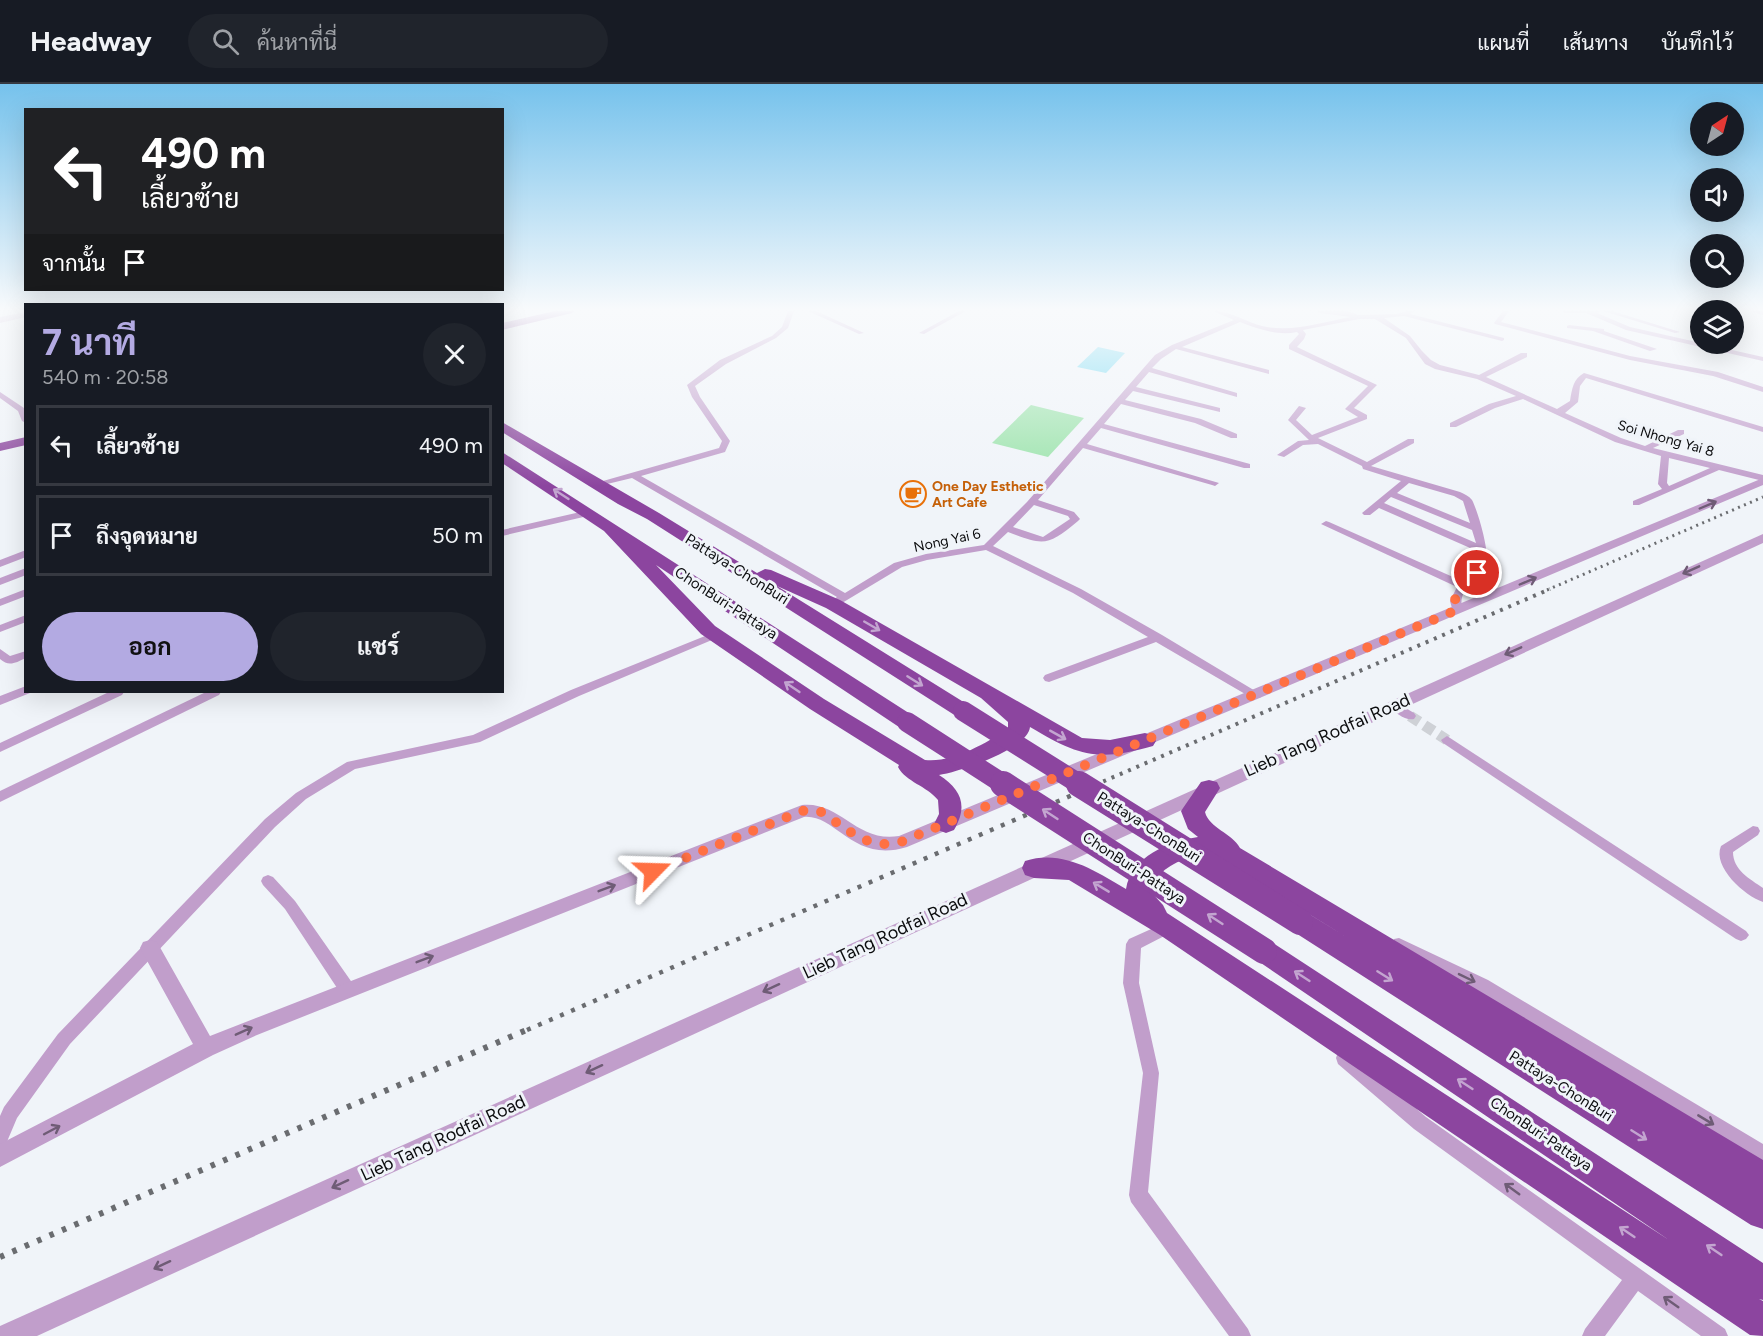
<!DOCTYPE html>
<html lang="th">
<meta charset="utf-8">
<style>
body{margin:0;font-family:Figtree,Sarabun,sans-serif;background:#20242c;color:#f1f3f6;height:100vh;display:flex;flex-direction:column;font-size:22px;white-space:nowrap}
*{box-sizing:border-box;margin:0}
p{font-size:20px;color:#9ea1a6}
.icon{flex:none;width:33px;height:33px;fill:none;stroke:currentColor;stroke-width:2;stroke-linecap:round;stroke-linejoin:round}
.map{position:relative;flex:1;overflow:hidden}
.details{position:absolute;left:24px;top:219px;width:480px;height:390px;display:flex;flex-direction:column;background:#171b24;border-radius:0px;box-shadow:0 6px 24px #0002}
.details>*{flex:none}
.banner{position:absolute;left:24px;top:24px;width:480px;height:183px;border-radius:0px;box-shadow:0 6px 24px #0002;background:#202124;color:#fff;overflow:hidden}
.needle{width:39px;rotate:36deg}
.fabs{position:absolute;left:1690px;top:18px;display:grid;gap:12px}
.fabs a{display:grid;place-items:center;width:54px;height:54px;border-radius:50%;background:#171b24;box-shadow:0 6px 24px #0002;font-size:30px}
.pin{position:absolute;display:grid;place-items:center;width:51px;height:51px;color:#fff;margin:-26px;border:3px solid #fff;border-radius:50%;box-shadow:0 2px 6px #0007}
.me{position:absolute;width:66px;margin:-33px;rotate:68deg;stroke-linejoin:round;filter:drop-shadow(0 0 4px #0008)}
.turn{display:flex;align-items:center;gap:21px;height:126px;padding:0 18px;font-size:27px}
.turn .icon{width:78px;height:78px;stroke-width:2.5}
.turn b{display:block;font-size:42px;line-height:51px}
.then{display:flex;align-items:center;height:57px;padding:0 18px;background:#0003;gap:12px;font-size:22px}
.round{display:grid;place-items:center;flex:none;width:63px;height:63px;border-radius:32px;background:#20242c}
.summary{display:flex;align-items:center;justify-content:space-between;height:102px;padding:0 18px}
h1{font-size:36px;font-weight:700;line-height:45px;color:#b3aae2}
.action{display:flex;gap:12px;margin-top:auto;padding:12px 18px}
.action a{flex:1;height:69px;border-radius:36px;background:#b3aae2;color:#111;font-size:24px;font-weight:700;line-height:69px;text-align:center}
.action a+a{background:#20242c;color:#f1f3f6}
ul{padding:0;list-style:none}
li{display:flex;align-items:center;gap:18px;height:81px;margin:0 12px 9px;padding:0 6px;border:3px solid #363941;border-radius:0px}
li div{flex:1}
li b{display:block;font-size:22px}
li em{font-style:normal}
header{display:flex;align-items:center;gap:36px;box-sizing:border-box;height:84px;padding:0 30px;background:#171b24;border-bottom:2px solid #363941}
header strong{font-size:28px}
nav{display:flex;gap:33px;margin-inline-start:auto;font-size:21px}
.search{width:420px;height:54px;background:#20242c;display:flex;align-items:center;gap:15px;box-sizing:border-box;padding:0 21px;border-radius:33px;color:#9ea1a6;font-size:22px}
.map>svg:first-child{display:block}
</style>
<header>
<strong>Headway</strong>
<div class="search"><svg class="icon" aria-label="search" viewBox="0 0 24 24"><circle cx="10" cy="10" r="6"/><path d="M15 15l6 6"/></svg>ค้นหาที่นี่</div>
<nav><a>แผนที่</a><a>เส้นทาง</a><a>บันทึกไว้</a></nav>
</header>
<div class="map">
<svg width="1763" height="1252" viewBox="0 0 1763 1252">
<rect width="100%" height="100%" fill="#f0f4f9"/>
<path fill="#9be3ab" d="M1031 321 1084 334 1048 373 992 359Z"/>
<path fill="#6cd7f1" d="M1098 263 1125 269 1106 289 1077 283Z"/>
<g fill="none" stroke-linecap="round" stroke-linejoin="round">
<path stroke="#ced1d6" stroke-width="11" stroke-dasharray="11 6" stroke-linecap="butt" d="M1410 632 1447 656"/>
<g fill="#c19ecb" fill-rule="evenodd">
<path d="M788 227H794L788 244 776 254 726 280 695 302 700 313 730 357 725 368 641 392 845 509 894 479 926 470 984 461 1027 418 1155 271 1172 261 1234 236 1213 227C1231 227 1246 238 1262 242 1292 249 1322 238 1351 233L1320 229 1317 227C1330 227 1347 225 1358 231L1397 230 1407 227H1415L1410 230 1504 254V256L1502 257 1404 232 1384 234 1410 252 1422 267 1431 276 1440 281 1479 291 1521 269H1527V273L1486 293 1557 325 1570 317C1572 305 1573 295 1584 289L1763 343V348L1586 294 1580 302 1578 318 1565 329 1621 354 1645 362 1678 346H1684V350L1653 364 1763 391V397L1719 386 1639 421H1633V417L1662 405 1658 400 1661 372 1615 358 1523 315 1495 324 1456 343H1450V339L1489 320 1516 312 1477 295 1435 285 1425 280 1406 254 1375 235H1359L1303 246 1306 250 1304 255 1297 263 1377 301 1354 324 1367 331V335L1318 354 1367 378 1408 355H1414V359L1371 382 1460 408C1464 410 1469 412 1472 416 1478 427 1491 472 1486 484 1477 503 1458 500 1462 526L1461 528H1453L1450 517 1457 503 1321 440 1326 437 1329 438 1462 497 1476 483 1477 467 1379 424 1370 431H1364L1362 429 1401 397 1363 385 1362 382 1318 360 1303 361 1284 373 1277 371 1298 357 1309 356 1288 336 1299 322 1306 324 1296 336 1312 351 1358 333 1345 325 1368 302 1289 265V261L1299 250 1297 248C1278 252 1258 245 1240 238L1182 263 1269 286V290L1176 265 1161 275 1152 284 1237 309V313L1149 288 1136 303 1220 324V328L1133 307 1125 316 1201 335 1237 350V354H1231L1195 339 1121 320 1104 340 1250 380V384H1244L1101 344 1087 360 1219 399 1215 402 1212 401 1083 364 1038 416 1074 428 1080 435 1078 437C1048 462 1044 462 1008 448L993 462 1081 505 1162 551 1262 611 1260 614H1252L1156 558 1049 598 1045 597 1043 594 1045 591 1148 553 1073 509 986 466 927 476 902 483 837 522H829L828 520 837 513 632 394 603 401V397L719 364 722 357 692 313 687 301 720 276 772 252 782 243ZM1669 374 1710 384 1669 402 1667 399ZM1409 399 1454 412 1463 417 1470 439 1397 409ZM1391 413 1472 446 1476 459 1384 419ZM1034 421 1068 432 1070 435 1043 453 1013 443Z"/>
<path d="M808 227H816L864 249 859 250Z"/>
<path d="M959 227H966L924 250 919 249Z"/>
<path d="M1503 227H1509L1501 238 1630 272 1718 288 1763 303V308L1713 292 1630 276 1495 240 1494 239Z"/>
<path d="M1562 227H1600L1597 229 1630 243 1763 273V277L1626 246 1586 229H1565Z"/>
<path d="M1603 227H1612L1680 248 1675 249Z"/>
<path d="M1752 227H1763V231L1753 228Z"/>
<path d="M1569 241 1604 245V247L1657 265 1650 267 1593 247 1567 244V242Z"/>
<path d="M0 308 24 324 26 339 22 337 18 327 0 314Z"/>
<path d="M589 426 594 429 592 431 502 452V446Z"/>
<path d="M26 466V473L0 483V476Z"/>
<path d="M26 484V491L0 501V494Z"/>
<path d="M26 505V512L0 522V515Z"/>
<path d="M26 531V538L0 548V541Z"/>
<path d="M715 548 720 551 719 553 579 612 480 658 355 685 306 715 275 743 70 960 17 1034 6 1060 0 1063V1032L4 1023 58 950 265 735 296 709 347 678 473 651 571 606Z"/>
<path d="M0 565 10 572 26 567V574C15 579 9 583 0 575Z"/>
<path d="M26 602V608L30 609 0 621V612Z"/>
<path d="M109 608H124L122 611 0 668V659Z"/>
<path d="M206 608H221L219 611 0 718V707Z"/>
<path d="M1394 617 1414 629 1416 632 1414 635C1405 637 1394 628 1388 621L1390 618Z"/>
<path d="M1447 652 1746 847 1749 851 1746 855 1741 857 1736 855 1443 659 1441 656Z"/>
<path d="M1753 742 1758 743 1760 747 1758 751 1733 768C1733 786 1750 795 1763 804V818C1745 812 1712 783 1721 762Z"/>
<path d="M268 791 273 793 295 817 353 900 355 905 353 910 347 912 341 910 285 825 263 801 261 797 263 793Z"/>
<path d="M1169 837 1174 839 1176 843 1174 847 1141 864 1139 899 1159 989 1148 1108 1248 1245 1251 1252H1229L1131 1118 1129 1111 1143 989 1123 899 1126 860 1129 855Z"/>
<path d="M1399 854 1488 896 1763 1060V1079L1476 906 1394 865 1391 860 1394 855Z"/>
<path d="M1344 966 1350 968 1426 1033 1725 1245 1728 1252H1701L1638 1207 1605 1252H1582L1585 1245 1622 1196 1414 1045 1338 980 1336 974 1338 968Z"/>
</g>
<g fill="#c19ecb" fill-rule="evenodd">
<path d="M26 228V233L0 239V233Z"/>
<path d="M1763 394V401L907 763C853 780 836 730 804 733L257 951 213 971 0 1083V1060L193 960 140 864 143 858 150 856 157 858 210 952 802 721C841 717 856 759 899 752Z"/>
<path d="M1763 450V459L37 1252H0V1242Z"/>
</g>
<g fill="#8c459f" fill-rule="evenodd">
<path d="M555 227H574L572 229 502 246V239Z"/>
<path d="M502 338 659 429 757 489 765 485 771 486 840 516 1082 654 1110 656 1145 649 1153 652 1156 657 1153 662C1097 678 1079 672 1030 643 1028 665 959 688 939 691 962 706 968 722 954 746L946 749 938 746 934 740 939 730 938 716C927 702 906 698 898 683L899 681 810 625 701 550 604 447 502 379V368L915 633 918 638 915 643 907 645 899 643 656 481 715 542 824 615 925 676C954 679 984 659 1008 646V638L981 614 826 524 777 502 970 622 974 627 970 632 963 634 956 632 647 435 618 420 502 348Z"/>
<path d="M26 353V361L0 367V359Z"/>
<path d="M1209 696 1217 698 1220 704 1205 728C1209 744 1232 749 1240 764L1763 1076V1145L1751 1141 1291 846 1287 838 1291 830 1300 827 1309 830 1353 857 1227 780C1201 765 1170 775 1152 799L1151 808 1163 821 1167 829 1669 1156 1255 875 1251 867 1255 859 1264 856 1273 859 1763 1179V1216L1759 1215 1763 1217V1252L1750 1251 1160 851 1069 796 1034 794 1025 791 1022 784 1025 777C1063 765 1095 787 1126 805 1131 773 1169 757 1198 753L1188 745 1181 727 1201 698Z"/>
</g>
<path stroke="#6a6c70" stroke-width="3" stroke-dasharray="2 4.5" stroke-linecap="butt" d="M1547 506 1763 413"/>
<path stroke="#6a6c70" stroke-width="4" stroke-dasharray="3 6" stroke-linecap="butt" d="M1095 701 1550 505"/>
<path stroke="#6a6c70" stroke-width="4.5" stroke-dasharray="4 8" stroke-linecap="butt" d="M527 946 1098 700"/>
<path stroke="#6a6c70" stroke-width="6" stroke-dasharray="4.5 9" stroke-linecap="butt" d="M0 1173 531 944"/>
<g stroke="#8c459f" stroke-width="20">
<path d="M963 627 1081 701"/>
<path d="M907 638 1005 701"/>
</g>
<g stroke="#8c459f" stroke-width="26">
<path d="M1003 700 1264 867"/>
<path d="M1079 700 1300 838"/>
</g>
</g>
<defs><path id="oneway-shaft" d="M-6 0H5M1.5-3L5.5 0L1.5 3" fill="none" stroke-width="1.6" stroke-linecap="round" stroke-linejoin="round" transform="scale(1.5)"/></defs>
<g stroke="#c3a5d0">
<use href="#oneway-shaft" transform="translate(561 410) rotate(-147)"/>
<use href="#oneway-shaft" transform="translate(872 542) rotate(30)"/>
<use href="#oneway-shaft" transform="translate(915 597) rotate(32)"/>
<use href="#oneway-shaft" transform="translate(792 603) rotate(-146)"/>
<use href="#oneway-shaft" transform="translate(1058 651) rotate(29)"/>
<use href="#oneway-shaft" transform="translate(1050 730) rotate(-147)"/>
<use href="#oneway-shaft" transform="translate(1101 803) rotate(-149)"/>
<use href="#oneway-shaft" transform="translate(1215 835) rotate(-147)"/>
<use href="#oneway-shaft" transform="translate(1302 892) rotate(-147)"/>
<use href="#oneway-shaft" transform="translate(1385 892) rotate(32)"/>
<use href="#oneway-shaft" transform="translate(1465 1000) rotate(-147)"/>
<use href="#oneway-shaft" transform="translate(1639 1051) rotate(32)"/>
<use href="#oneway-shaft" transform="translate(1627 1148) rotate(-146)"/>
<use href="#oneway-shaft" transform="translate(1714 1166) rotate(-146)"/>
</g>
<g stroke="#6f5c76">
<use href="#oneway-shaft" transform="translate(1708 421) rotate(-23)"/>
<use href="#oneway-shaft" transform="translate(1691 486) rotate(156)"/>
<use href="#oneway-shaft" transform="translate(1528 497) rotate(-23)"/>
<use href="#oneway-shaft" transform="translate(1513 567) rotate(156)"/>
<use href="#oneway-shaft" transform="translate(607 804) rotate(-21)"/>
<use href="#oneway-shaft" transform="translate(425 875) rotate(-21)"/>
<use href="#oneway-shaft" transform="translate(1467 894) rotate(26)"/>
<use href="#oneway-shaft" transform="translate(771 904) rotate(155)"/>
<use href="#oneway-shaft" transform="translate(244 947) rotate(-24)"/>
<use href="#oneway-shaft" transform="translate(594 985) rotate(155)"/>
<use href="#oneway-shaft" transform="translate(1706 1036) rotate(31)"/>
<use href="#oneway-shaft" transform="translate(52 1046) rotate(-28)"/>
<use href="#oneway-shaft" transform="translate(340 1100) rotate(155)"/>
<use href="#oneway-shaft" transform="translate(1512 1105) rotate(-144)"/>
<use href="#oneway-shaft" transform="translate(162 1181) rotate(155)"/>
<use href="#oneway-shaft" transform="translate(1671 1218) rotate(-145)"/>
</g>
<linearGradient id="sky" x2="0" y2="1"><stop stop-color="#76c2ec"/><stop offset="0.56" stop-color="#f8fafc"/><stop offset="1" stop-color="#f8fafc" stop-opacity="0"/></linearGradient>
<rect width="1763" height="402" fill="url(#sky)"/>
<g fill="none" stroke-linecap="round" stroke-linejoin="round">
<path stroke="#ff7043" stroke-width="10" stroke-dasharray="0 18" d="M653 787 802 727 812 726 821 728C848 745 868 767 901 758L1457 526C1450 507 1464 502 1477 489"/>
</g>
<defs>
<symbol id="cafe-ring" viewBox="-11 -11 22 22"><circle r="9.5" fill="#f0f4f9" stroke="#e8710a" stroke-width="1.5"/><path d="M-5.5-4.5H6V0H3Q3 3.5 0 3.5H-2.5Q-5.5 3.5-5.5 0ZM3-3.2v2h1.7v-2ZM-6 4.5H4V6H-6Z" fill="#e8710a"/></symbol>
</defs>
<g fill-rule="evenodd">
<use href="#cafe-ring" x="898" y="395" width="30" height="30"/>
</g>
<g text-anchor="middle" stroke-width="6" stroke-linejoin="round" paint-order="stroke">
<g font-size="14" fill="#0b0c0e" stroke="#f0f4f9">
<text transform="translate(1666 354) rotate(16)" y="5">Soi Nhong Yai 8</text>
<text transform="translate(947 456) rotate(-12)" y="5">Nong Yai 6</text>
</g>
<g font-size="14" font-weight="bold" fill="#c56008" stroke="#f0f4f9" text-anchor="start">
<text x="932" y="407">One Day Esthetic<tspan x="932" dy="16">Art Cafe</tspan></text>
</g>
<g font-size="15" fill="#0b0c0e" stroke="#f0f4f9">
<text transform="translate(737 485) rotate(32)" y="5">Pattaya-ChonBuri</text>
<text transform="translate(726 519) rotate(33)" y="5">ChonBuri-Pattaya</text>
<text transform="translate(1149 743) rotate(32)" y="5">Pattaya-ChonBuri</text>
<text transform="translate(1134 784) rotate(33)" y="5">ChonBuri-Pattaya</text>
<text transform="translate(1561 1002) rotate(32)" y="5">Pattaya-ChonBuri</text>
<text transform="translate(1541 1050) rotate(34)" y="5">ChonBuri-Pattaya</text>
</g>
<g font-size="18" fill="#0b0c0e" stroke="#f0f4f9">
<text transform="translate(1327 651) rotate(-24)" y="6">Lieb Tang Rodfai Road</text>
<text transform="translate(885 852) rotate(-25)" y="6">Lieb Tang Rodfai Road</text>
<text transform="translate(443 1054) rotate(-25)" y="6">Lieb Tang Rodfai Road</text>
</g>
</g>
</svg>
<div class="fabs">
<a><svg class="needle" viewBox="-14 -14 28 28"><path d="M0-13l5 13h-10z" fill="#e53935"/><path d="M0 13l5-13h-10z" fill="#9ea1a6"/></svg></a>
<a><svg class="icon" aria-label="sound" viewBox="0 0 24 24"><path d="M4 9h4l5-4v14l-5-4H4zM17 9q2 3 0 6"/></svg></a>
<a><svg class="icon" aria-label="search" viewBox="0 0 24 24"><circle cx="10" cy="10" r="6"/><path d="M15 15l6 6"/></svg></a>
<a><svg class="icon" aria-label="layers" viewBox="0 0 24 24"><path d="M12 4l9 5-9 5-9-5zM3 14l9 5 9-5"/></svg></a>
</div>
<div class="pin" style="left:1477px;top:489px;background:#d93025"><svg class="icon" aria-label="arrive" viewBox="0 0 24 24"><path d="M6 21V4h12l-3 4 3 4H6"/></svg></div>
<svg class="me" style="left:653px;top:787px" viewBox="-20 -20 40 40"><path d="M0-17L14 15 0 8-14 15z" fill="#ff7043" stroke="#fff" stroke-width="4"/></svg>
<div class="banner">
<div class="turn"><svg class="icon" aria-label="left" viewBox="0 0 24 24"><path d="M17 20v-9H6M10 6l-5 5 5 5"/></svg><div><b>490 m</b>เลี้ยวซ้าย</div></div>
<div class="then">จากนั้น<svg class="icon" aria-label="arrive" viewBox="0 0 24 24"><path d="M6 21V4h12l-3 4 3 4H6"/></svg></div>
</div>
<section class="details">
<div class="summary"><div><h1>7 นาที</h1><p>540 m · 20:58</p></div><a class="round"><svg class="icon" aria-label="close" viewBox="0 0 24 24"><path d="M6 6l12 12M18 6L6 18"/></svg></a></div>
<ul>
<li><svg class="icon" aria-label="left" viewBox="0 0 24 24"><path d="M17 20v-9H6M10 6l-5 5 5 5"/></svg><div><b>เลี้ยวซ้าย</b></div><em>490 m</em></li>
<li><svg class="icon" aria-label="arrive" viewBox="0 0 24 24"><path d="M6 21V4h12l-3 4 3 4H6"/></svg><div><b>ถึงจุดหมาย</b></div><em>50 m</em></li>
</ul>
<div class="action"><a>ออก</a><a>แชร์</a></div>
</section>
</div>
